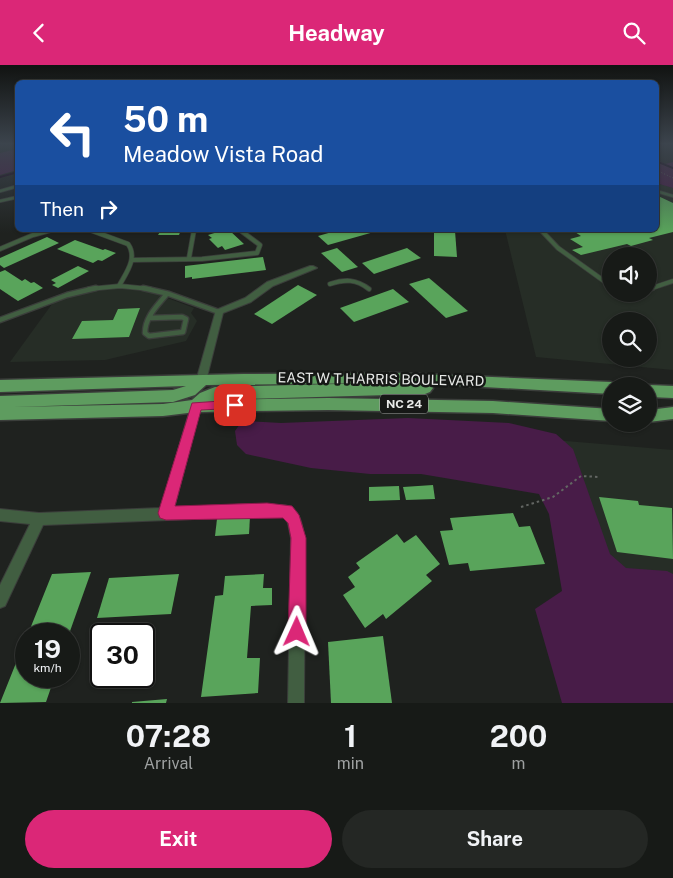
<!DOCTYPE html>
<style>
body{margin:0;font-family:"Public Sans",sans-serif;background:#242724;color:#f1f3f6;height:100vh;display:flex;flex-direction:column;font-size:19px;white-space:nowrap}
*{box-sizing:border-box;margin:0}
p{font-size:16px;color:#9ea1a1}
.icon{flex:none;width:28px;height:28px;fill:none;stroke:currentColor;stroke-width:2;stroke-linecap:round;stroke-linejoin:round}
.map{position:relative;height:638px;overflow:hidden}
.details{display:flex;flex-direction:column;background:#171a17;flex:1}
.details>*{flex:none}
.hud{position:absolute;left:15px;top:15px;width:644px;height:152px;border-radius:8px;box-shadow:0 1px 4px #0004,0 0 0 1px #363836;background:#1a4fa0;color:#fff;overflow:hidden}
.fabs{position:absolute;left:602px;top:182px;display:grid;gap:10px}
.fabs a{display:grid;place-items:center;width:55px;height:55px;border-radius:50%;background:#171a17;box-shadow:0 1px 4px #0004,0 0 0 1px #363836;font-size:25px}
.speed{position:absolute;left:15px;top:558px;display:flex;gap:10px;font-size:25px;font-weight:700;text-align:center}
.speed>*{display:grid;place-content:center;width:65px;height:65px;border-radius:50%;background:#171a17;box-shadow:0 1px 4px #0004,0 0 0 1px #363836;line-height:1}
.speed small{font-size:12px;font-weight:400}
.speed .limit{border:2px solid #111;border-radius:8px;background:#fff;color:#111}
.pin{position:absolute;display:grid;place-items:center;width:42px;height:42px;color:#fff;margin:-21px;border-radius:10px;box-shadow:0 2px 8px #0006}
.me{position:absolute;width:55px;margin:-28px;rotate:1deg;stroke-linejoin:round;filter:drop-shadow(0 0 4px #0008)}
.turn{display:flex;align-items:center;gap:18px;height:105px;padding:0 25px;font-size:22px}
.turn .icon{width:65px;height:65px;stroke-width:2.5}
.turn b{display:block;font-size:35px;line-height:42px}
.then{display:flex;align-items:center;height:48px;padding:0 25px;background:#0003;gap:10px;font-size:19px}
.eta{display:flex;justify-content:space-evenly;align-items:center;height:85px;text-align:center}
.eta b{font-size:30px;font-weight:700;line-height:35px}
.cta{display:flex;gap:10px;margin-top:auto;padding:10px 25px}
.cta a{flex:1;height:58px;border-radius:30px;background:#db2777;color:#fff;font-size:20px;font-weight:700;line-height:58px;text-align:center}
.cta a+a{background:#242724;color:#f1f3f6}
header{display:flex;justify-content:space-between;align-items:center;height:65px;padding:0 25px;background:#db2777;color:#fff;font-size:22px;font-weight:700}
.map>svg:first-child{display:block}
</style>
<header><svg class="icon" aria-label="back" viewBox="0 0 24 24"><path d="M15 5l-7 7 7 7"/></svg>Headway<svg class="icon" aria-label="search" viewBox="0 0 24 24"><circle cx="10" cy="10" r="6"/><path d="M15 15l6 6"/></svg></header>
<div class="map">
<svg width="673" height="638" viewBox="0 0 673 638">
<rect width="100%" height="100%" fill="#1f221f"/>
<g fill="#262d26" fill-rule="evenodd">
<path d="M656 118 673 123V305L536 292 505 165H656ZM611 191H649V229H611ZM611 256H649V294H611Z"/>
<path d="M125 222 149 226 194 243 191 248 197 256 186 276 105 295 10 297 55 235 90 226Z"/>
<path d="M554 375 673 385V638Z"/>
</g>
<g fill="#481c48">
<path d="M17 84V105L0 110V88Z"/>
<path d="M656 94 665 99 673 97V123L656 118Z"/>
<path d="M408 353 509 358 556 369 573 384 610 489 626 503 667 506 673 509V638H562L535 544 562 526 549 449 539 429 421 409H370L311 403 246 389 237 380 235 366 240 359 247 356 281 358Z"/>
</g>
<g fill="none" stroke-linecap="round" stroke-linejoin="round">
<g stroke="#150016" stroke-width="2">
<path d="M656 96 673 103"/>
<path d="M0 112 18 107"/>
</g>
</g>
<g fill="#59a45b">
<path d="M656 130 673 138V167L649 173 653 175 631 181 627 179 581 190 572 185 583 182 570 174 581 171 572 165H656Z"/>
<path d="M161 165H181L179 170H158Z"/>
<path d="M224 165H229L244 179 225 185 222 181 218 183 209 174 212 173 208 170Z"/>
<path d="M339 165H372L374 167 328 180 318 171Z"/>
<path d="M434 165 455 166 457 192 434 191Z"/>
<path d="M47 172 59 178 4 203 0 200V193Z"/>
<path d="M75 175 103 185 105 184 116 188 102 196 98 195 93 198 57 184Z"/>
<path d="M337 183 358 202 342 207 321 188Z"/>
<path d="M407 183 421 193 374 209 362 198Z"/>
<path d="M263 192 266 205 192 214V212L185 213V201Z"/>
<path d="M78 201 89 206 58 223 52 220 56 218 51 215Z"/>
<path d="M5 205 22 216 25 214 31 218 34 217 43 223 18 236 0 224V207Z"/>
<path d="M429 213 468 246 446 253 409 219Z"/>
<path d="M298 220 317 230 272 259 254 249Z"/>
<path d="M393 224 409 237 354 257 340 243Z"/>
<path d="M140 243 129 272 72 274 82 256 113 255 118 244Z"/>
<path d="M433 420 435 434 406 435 403 422Z"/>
<path d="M399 421 400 435 369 436V422Z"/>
<path d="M599 432 638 436 639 440 672 443 673 494 617 487Z"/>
<path d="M513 448 519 462 530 461 545 499 470 506 468 498 449 500 440 466 453 465 450 453Z"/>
<path d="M250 452 249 469 215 471 217 454Z"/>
<path d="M397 469 404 478 416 470 440 499 426 510 432 516 386 554 383 549 365 563 343 530 355 522 348 512 360 503 356 498Z"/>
<path d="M91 507 69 569H28L52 509Z"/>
<path d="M179 509 171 549 97 553 109 513Z"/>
<path d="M264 509 263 523H272V540L251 541 247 593H260L258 628 201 632 215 531 223 530 225 511Z"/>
<path d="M383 571 392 638H331L328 577Z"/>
<path d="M26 573V611H55L46 637 0 638Z"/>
<path d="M167 634 166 638H132V637Z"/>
</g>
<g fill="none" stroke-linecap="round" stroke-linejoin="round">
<defs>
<g id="lane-far2">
<path d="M0 126 18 121"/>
<path d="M656 126 673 131"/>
<path d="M0 136 18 132"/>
</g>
<g id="lane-far1">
<path d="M90 165 128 179C138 193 126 208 119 221"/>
<path d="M541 165 558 183 611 221"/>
<path d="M0 184 33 170 51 165"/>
<path d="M189 193 194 165"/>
<path d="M132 195 202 194 257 188 260 180 240 165"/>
<path d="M330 219C345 214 356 214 369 224"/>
<path d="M89 224 120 221 150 224"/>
<path d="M649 224 673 216"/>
</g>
<g id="lane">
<path d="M143 223 169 229 219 247"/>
<path d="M649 224 652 223"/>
<path d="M623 229H631"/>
<path d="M149 253 182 252 186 254 183 267 149 271 145 268C145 252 157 241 166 230"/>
<path d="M0 255 67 230 96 223"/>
</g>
<g id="street">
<path d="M310 201H313L317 203 273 221 251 237 223 248 206 316 205 319H197L196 316 216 245 245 233 267 217Z"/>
<path d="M196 337 200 338 201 341 174 443C191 442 282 436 291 442 301 448 302 462 305 473L304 638H288L291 473 288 458 284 452 267 451 43 460 5 541 0 543V520L30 459 0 456V444L39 448 161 443 191 341 192 338Z"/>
</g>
<g id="primary">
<path d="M396 308 611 317 618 321H611V329L431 319 433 323 430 327 425 329 214 335 328 333 493 336 611 344V356L493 348 328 345 196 347 163 351 0 355V331L173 325 186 321 0 327V315L243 309ZM380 318 215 322 200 328 192 335 163 339 13 342 173 337 195 330 206 320Z"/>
<path d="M649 320 673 321V333L649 332V321H646Z"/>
<path d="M673 342V354L649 357V345Z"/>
</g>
</defs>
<use href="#lane-far2" stroke="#3b3e3b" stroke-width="4"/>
<use href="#lane-far1" stroke="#3b3e3b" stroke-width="5.5"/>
<use href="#lane" stroke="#3b3e3b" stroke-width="7"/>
<use href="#street" stroke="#3b3e3b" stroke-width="2"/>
<use href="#primary" stroke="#3b3e3b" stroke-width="3"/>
<path stroke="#636663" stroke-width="1" stroke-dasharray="1 2" stroke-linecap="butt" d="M656 105 673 113"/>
<path stroke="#636663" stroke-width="2" stroke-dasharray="2.5 3" stroke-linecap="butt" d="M521 442 553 432 581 411 599 412"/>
<use href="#lane-far2" stroke="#415e41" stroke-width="2.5"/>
<use href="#lane-far1" stroke="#415e41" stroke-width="4"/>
<use href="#lane" stroke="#415e41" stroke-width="4.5"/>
<use href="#street" fill="#415e41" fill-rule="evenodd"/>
<use href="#primary" fill="#5e9c5f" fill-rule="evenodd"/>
</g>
<linearGradient id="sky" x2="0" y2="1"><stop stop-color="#111311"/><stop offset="0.47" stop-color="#3c444d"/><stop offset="1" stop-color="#3c444d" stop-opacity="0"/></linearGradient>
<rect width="673" height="168" fill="url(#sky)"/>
<path fill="#db2777" stroke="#8e194d" d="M235 335 241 340 240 343 201 345 175 441 267 438 292 441 299 450 306 473V567L303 573 297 575 291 573 288 567 291 473 288 458 283 453 166 455 160 453 158 448 192 338Z"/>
<g text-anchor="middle" stroke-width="5" stroke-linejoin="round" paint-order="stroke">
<rect fill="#161816" stroke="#a9aba9" stroke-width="1" x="380" y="329.5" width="48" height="19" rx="4"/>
<g font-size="12" font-weight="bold" fill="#e8eae8">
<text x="404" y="343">NC 24</text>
</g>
<g font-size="14" fill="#e8eae8" stroke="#161816">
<text transform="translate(381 314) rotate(1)" y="5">EAST W T HARRIS BOULEVARD</text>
</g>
</g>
</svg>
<div class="fabs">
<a><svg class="icon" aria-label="sound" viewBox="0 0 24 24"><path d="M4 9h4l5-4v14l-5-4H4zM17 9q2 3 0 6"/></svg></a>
<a><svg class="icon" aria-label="search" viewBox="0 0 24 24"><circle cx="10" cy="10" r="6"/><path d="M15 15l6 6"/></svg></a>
<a><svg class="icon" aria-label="layers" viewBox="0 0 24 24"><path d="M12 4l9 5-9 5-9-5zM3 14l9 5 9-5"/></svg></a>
</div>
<div class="speed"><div>19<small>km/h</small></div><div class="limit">30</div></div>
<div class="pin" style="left:235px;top:340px;background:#d93025"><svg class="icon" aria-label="arrive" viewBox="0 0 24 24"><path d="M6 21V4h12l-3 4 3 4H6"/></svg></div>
<svg class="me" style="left:297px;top:567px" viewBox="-20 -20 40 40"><path d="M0-17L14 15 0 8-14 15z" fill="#db2777" stroke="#fff" stroke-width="4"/></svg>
<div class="hud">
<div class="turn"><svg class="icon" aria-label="left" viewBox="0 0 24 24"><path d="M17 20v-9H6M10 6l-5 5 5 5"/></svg><div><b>50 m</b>Meadow Vista Road</div></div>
<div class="then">Then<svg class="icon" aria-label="right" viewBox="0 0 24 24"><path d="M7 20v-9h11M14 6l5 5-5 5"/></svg></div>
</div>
</div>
<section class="details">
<div class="eta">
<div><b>07:28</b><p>Arrival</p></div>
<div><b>1</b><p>min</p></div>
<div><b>200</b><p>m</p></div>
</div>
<div class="cta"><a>Exit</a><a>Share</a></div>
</section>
